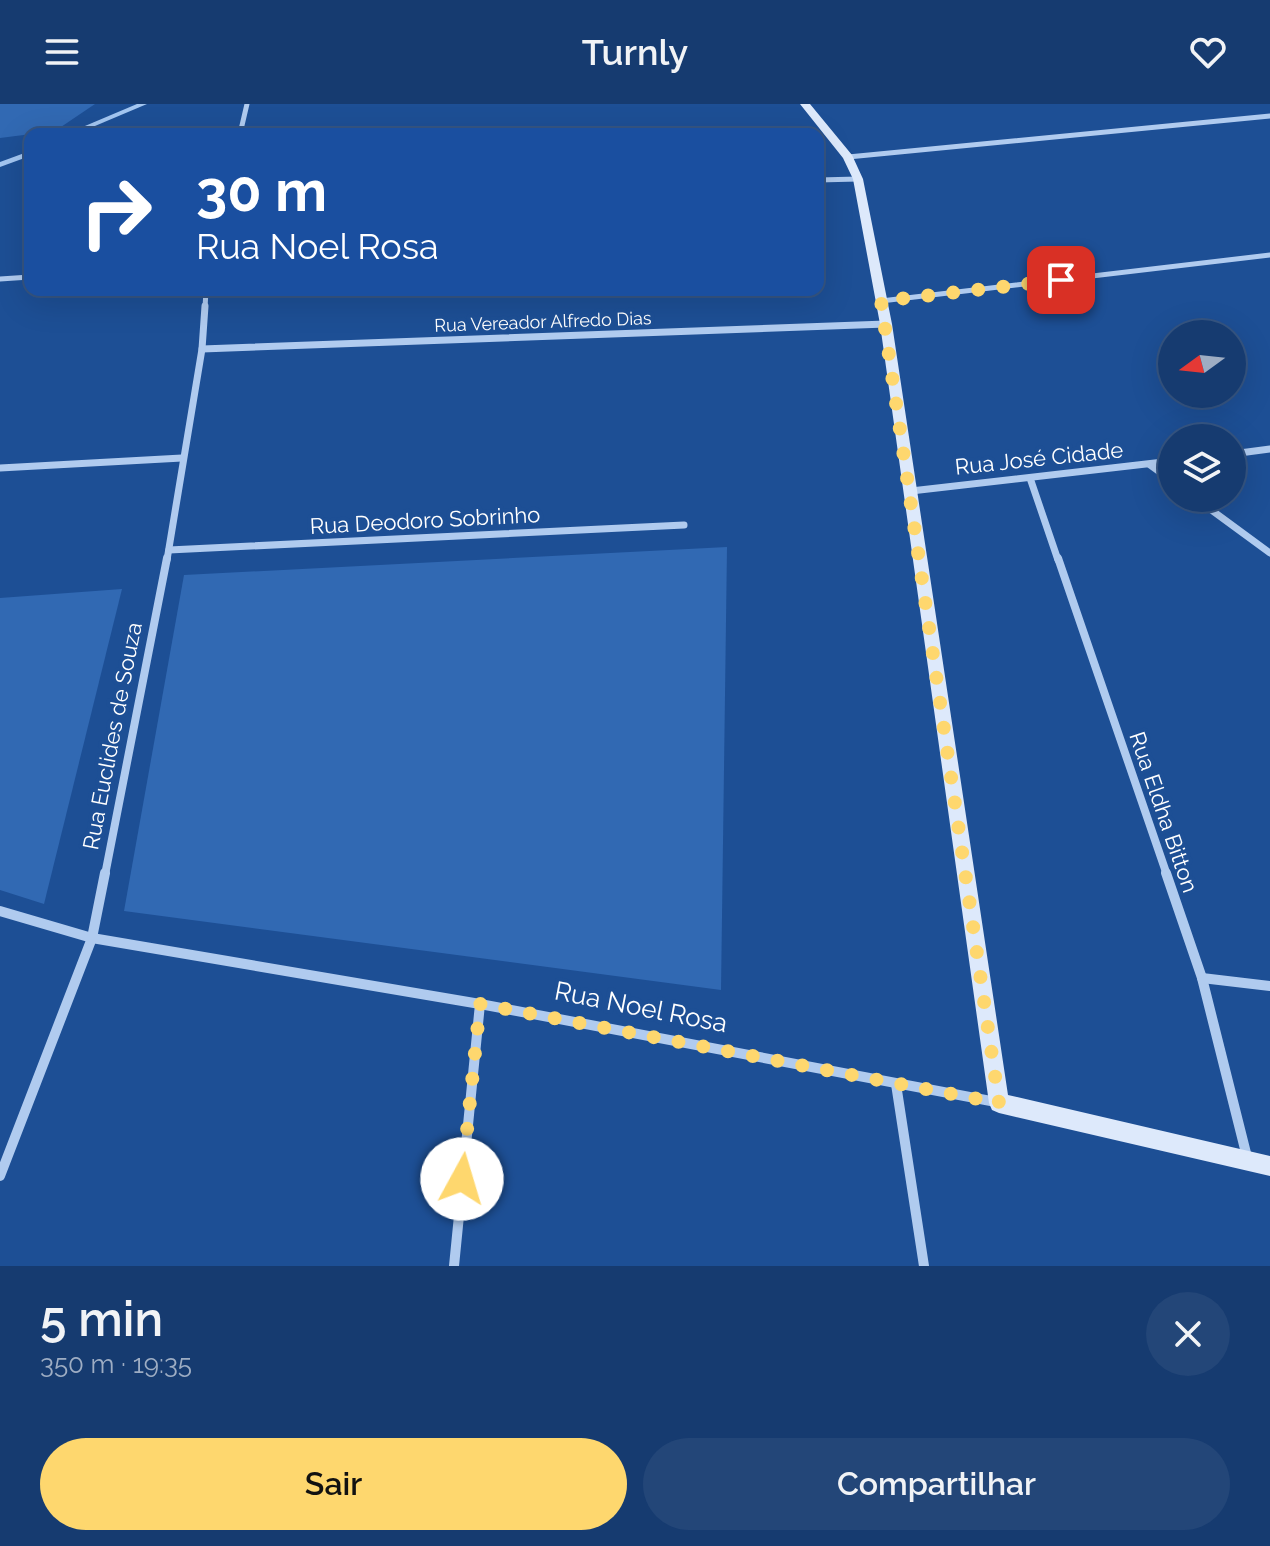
<!DOCTYPE html>
<html lang="pt">
<meta charset="utf-8">
<style>
body{margin:0;font-family:Raleway,sans-serif;background:#234678;color:#f1f3f6;height:100vh;display:flex;flex-direction:column;font-size:30px;white-space:nowrap}
*{box-sizing:border-box;margin:0}
p{font-size:26px;color:#9eadc3}
.icon{flex:none;width:44px;height:44px;fill:none;stroke:currentColor;stroke-width:2;stroke-linecap:round;stroke-linejoin:round}
.map{position:relative;height:1162px;overflow:hidden}
.side{display:flex;flex-direction:column;background:#163b70;flex:1}
.side>*{flex:none}
.hud{position:absolute;left:24px;top:24px;width:800px;height:168px;border-radius:16px;box-shadow:0 8px 32px #0002,0 0 0 2px #355583;background:#1a4fa0;color:#fff;overflow:hidden}
.needle{width:52px;rotate:255deg}
.controls{position:absolute;left:1158px;top:216px;display:grid;gap:16px}
.controls a{display:grid;place-items:center;width:88px;height:88px;border-radius:50%;background:#163b70;box-shadow:0 8px 32px #0002,0 0 0 2px #355583;font-size:40px}
.pin{position:absolute;display:grid;place-items:center;width:68px;height:68px;color:#fff;margin:-34px;border-radius:16px;box-shadow:0 4px 12px #0006}
.me{position:absolute;width:88px;margin:-44px;rotate:6deg;stroke-linejoin:round;filter:drop-shadow(0 0 6px #0008)}
.turn{display:flex;align-items:center;gap:28px;height:168px;padding:0 40px;font-size:36px}
.turn .icon{width:104px;height:104px;stroke-width:2.5}
.turn b{display:block;font-size:56px;line-height:68px}
.round{display:grid;place-items:center;flex:none;width:84px;height:84px;border-radius:42px;background:#234678}
.headline{display:flex;align-items:center;justify-content:space-between;height:136px;padding:0 40px}
h1{font-size:48px;font-weight:600;line-height:60px}
.primary-button{display:flex;gap:16px;margin-top:auto;padding:16px 40px}
.primary-button a{flex:1;height:92px;border-radius:48px;background:#fed76e;color:#111;font-size:32px;font-weight:600;line-height:92px;text-align:center}
.primary-button a+a{background:#234678;color:#f1f3f6}
header{display:flex;justify-content:space-between;align-items:center;height:104px;padding:0 40px;background:#163b70;font-size:36px;font-weight:600}
.map>svg:first-child{display:block}
</style>
<header><svg class="icon" aria-label="menu" viewBox="0 0 24 24"><path d="M4 6h16M4 12h16M4 18h16"/></svg>Turnly<svg class="icon" aria-label="heart" viewBox="0 0 24 24"><path d="M12 20l-8-8c-3-5 5-10 8-4 3-6 11-1 8 4z"/></svg></header>
<div class="map">
<svg width="1270" height="1162" viewBox="0 0 1270 1162">
<rect width="100%" height="100%" fill="#1d4f95"/>
<g fill="#3169b3">
<path d="M0 0H95L55 27 0 34Z"/>
<path d="M727 443 721 886 124 807 184 471Z"/>
<path d="M122 485 44 800 0 786V494Z"/>
</g>
<g fill="none" stroke-linecap="round" stroke-linejoin="round">
<g fill="#a3c6f1" fill-rule="evenodd">
<path d="M137 0H147L76 30H66Z"/>
<path d="M30 47V52L0 63V58Z"/>
</g>
<g stroke="#b0cbef" stroke-width="5">
<path d="M240 30 247 0"/>
<path d="M848 53 1270 12"/>
<path d="M818 76 858 75"/>
<path d="M0 175 30 173"/>
<path d="M881 197 1270 151"/>
<path d="M205 204 206 186"/>
</g>
<g stroke="#b0cbef" stroke-width="7">
<path d="M202 245 886 220"/>
<path d="M1232 350 1270 345"/>
<path d="M1150 361 1172 377"/>
<path d="M0 364 182 354"/>
<path d="M1030 374 1058 456"/>
<path d="M911 387 1172 357"/>
<path d="M1195 394 1270 449"/>
<path d="M169 446 684 421"/>
<path d="M167 456 202 245 205 202"/>
</g>
<g stroke="#b0cbef" stroke-width="8">
<path d="M1058 454 1167 771"/>
<path d="M105 771 167 454"/>
</g>
<g stroke="#b0cbef" stroke-width="10">
<path d="M1166 769 1202 874 1248 1057"/>
<path d="M0 807 92 834 480 900 996 998"/>
<path d="M1202 874 1270 882"/>
<path d="M896 980 924 1162"/>
<path d="M0 1072 92 834 105 769"/>
<path d="M454 1162 480 900"/>
</g>
<path fill="#dde9fb" fill-rule="evenodd" d="M800 0H810L852 51 863 75 892 220 1008 991 1270 1052V1072L999 1009 992 1006 989 999 880 220 853 75 843 54Z"/>
</g>
<g fill="none" stroke-linecap="round" stroke-linejoin="round">
<path stroke="#fed76e" stroke-width="14" stroke-dasharray="0 25.2" d="M462 1075 480 900 999 999 881 197 1061 176"/>
</g>
<g text-anchor="middle" stroke-width="8" stroke-linejoin="round" paint-order="stroke">
<g font-size="18" fill="#fff" stroke="#1d4f95">
<text transform="translate(543 218) rotate(-2)" y="6">Rua Vereador Alfredo Dias</text>
</g>
<g font-size="22" fill="#fff" stroke="#1d4f95">
<text transform="translate(1039 354) rotate(-6)" y="8">Rua José Cidade</text>
<text transform="translate(425 416) rotate(-3)" y="8">Rua Deodoro Sobrinho</text>
<text transform="translate(112 632) rotate(-79)" y="8">Rua Euclides de Souza</text>
<text transform="translate(1164 708) rotate(71)" y="8">Rua Eldha Bitton</text>
</g>
<g font-size="26" fill="#fff" stroke="#1d4f95">
<text transform="translate(641 903) rotate(11)" y="9">Rua Noel Rosa</text>
</g>
</g>
</svg>
<div class="controls">
<a><svg class="needle" viewBox="-14 -14 28 28"><path d="M0-13l5 13h-10z" fill="#e53935"/><path d="M0 13l5-13h-10z" fill="#9eadc3"/></svg></a>
<a><svg class="icon" aria-label="layers" viewBox="0 0 24 24"><path d="M12 4l9 5-9 5-9-5zM3 14l9 5 9-5"/></svg></a>
</div>
<div class="pin" style="left:1061px;top:176px;background:#d93025"><svg class="icon" aria-label="arrive" viewBox="0 0 24 24"><path d="M6 21V4h12l-3 4 3 4H6"/></svg></div>
<svg class="me" style="left:462px;top:1075px" viewBox="-20 -20 40 40"><circle r="19" fill="#fff"/><path d="M0-13L10 11 0 6-10 11z" fill="#fed76e"/></svg>
<div class="hud">
<div class="turn"><svg class="icon" aria-label="right" viewBox="0 0 24 24"><path d="M7 20v-9h11M14 6l5 5-5 5"/></svg><div><b>30 m</b>Rua Noel Rosa</div></div>
</div>
</div>
<section class="side">
<div class="headline"><div><h1>5 min</h1><p>350 m · 19:35</p></div><a class="round"><svg class="icon" aria-label="close" viewBox="0 0 24 24"><path d="M6 6l12 12M18 6L6 18"/></svg></a></div>
<div class="primary-button"><a>Sair</a><a>Compartilhar</a></div>
</section>
